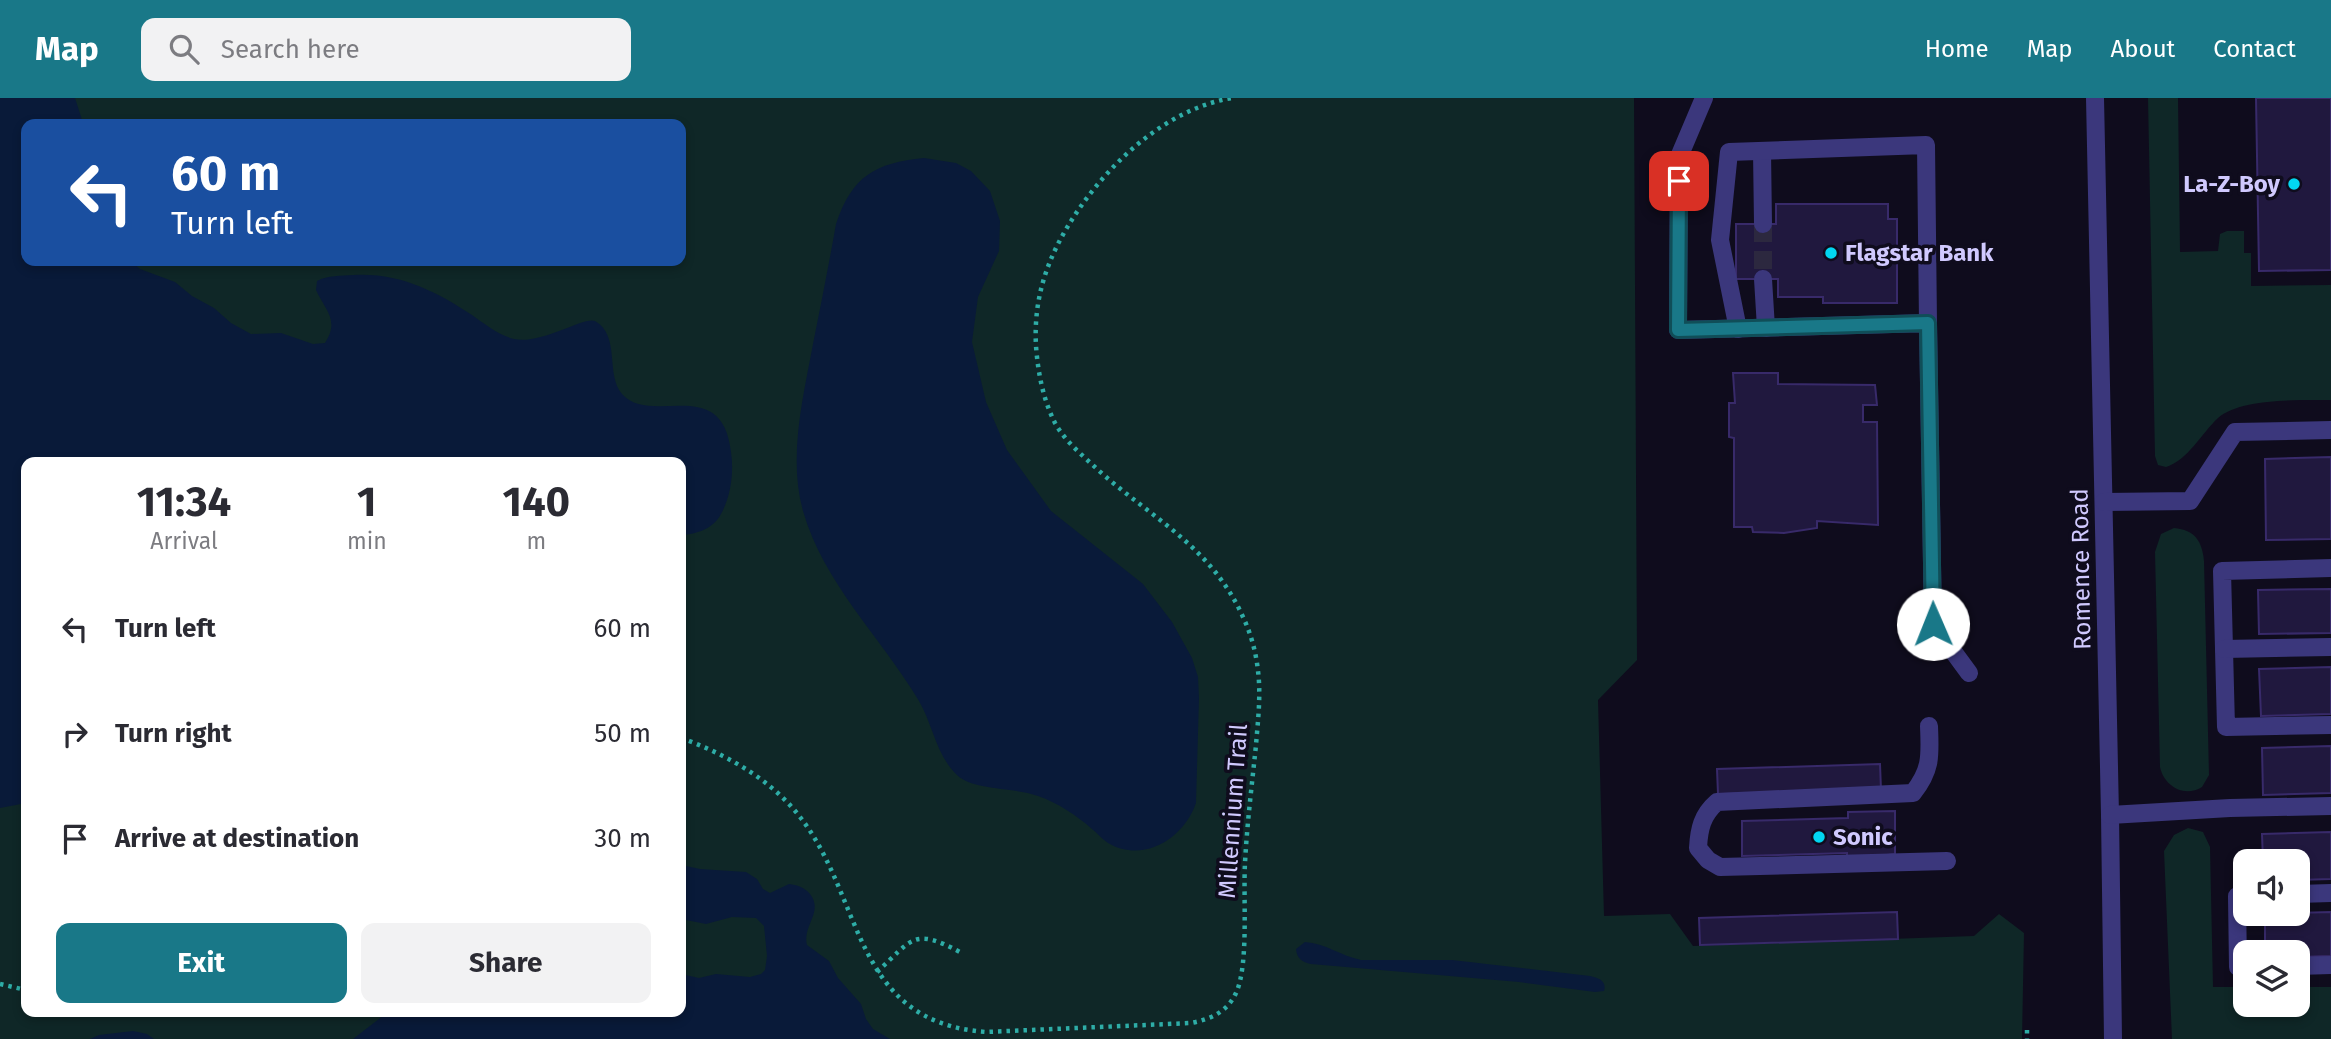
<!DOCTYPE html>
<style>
body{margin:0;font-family:"Fira Sans",sans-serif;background:#f2f2f3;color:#2b2b33;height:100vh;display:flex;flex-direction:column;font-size:26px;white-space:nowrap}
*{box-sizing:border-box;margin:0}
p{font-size:23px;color:#7c7c81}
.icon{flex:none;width:38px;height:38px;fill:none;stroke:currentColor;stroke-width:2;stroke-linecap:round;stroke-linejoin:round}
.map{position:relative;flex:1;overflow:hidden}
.details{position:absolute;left:21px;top:359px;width:665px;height:560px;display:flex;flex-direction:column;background:#fff;border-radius:14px;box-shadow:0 4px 10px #0003}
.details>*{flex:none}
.hud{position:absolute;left:21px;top:21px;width:665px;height:147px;border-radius:14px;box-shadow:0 4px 10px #0003;background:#1a4fa0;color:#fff;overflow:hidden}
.tools{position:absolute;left:2233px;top:751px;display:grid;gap:14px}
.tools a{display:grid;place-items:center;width:77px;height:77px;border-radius:14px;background:#fff;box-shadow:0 4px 10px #0003;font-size:35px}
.pin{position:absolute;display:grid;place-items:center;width:60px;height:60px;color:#fff;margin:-30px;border-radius:14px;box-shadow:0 4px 10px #0006}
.me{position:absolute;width:77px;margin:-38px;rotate:359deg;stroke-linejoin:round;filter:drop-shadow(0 0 5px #0008)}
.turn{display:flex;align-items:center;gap:24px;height:147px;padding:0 35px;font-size:32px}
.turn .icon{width:91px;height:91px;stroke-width:2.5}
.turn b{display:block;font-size:49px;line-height:60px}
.eta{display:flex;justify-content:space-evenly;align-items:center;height:119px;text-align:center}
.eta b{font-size:42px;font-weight:700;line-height:49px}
.button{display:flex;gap:14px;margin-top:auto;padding:14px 35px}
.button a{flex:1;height:80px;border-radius:14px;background:#197888;color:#fff;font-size:28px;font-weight:700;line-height:80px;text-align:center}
.button a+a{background:#f2f2f3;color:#2b2b33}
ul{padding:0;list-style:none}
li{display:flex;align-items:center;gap:21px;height:105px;padding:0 35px}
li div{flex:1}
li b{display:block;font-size:26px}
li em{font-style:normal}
header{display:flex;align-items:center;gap:42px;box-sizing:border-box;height:98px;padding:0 35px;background:#197888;color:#fff}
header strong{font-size:33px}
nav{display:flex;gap:38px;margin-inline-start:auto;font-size:24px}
.search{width:490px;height:63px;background:#f2f2f3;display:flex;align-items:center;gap:18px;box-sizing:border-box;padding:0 24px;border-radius:14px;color:#7c7c81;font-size:26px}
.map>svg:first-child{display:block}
</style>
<header>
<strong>Map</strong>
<div class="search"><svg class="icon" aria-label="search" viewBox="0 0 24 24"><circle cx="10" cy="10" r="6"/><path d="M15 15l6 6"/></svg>Search here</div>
<nav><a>Home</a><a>Map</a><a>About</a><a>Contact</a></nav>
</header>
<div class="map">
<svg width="2331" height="941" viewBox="0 0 2331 941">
<rect width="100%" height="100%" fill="#0f0c1d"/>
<g fill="#0f2727" fill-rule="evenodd">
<path d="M0 0H1634L1637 562 1598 602 1604 818 1670 816 1693 848 1974 838 1999 816 2024 835 2022 941H0ZM26 26H681V163H26ZM26 364H681V914H26Z"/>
<path d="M2148 0H2178L2180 154 2218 153 2220 136 2227 133H2244V155H2251V188L2331 187V302C2301 302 2240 300 2218 320 2201 336 2188 362 2166 369L2158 367 2155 358Z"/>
<path d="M2174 430C2195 432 2202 443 2204 463L2209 677 2202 689C2184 700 2164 688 2160 669L2155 454 2161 436Z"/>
<path d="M2188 730 2203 734 2210 749 2213 889H2245V906H2298V889H2331V941H2172L2164 753 2174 737Z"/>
</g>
<g fill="#091a39">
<path d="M0 0H75L83 25 26 26V163H131L140 171 175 184 192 198 214 210 231 225 251 236 281 235 313 246 325 245C340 222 325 212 316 192L317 183C328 177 341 178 353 177 398 174 436 193 472 217 485 226 498 237 514 241 541 247 584 218 595 223 621 238 605 276 622 296 651 329 722 275 731 354 734 374 731 398 721 416 713 431 697 436 681 437V364H26V705L0 710Z"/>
<path d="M924 60 956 65 971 73 990 93 1000 123 999 153 978 199 972 244 986 304 1007 352 1051 413 1143 486 1172 524 1192 560 1198 579 1199 600 1196 705C1184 740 1144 766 1108 745 1102 741 1097 735 1092 731 1076 717 1058 705 1038 698 1014 689 974 693 957 677 936 657 933 627 919 603 881 539 824 486 803 413 788 359 803 300 813 246 821 206 829 166 836 126 852 78 875 65 924 60Z"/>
<path d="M681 767 700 771 746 774 757 781 763 791 770 795 789 786C797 787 804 789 810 796 824 814 802 828 807 847L829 863 838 880 861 906 866 921 873 931 890 941H353L388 914H681V876L699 880 716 876 750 879 761 876 765 872 767 858 764 828 756 820 732 819 706 826 681 821Z"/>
<path d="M1305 844C1325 845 1341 858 1361 862H1452L1590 878C1599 880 1607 883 1604 893L1595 894 1519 884 1311 866C1302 864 1297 861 1296 851Z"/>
<path d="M133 933 147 936 154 941H90L99 937Z"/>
</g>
<g fill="#20183e" stroke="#382a6a" stroke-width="2">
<path d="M2256 0H2331V172L2259 173Z"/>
<path d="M1776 106H1888V121H1897V205H1823V199H1778V181H1736V126H1776Z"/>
<path d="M1733 275H1778V286L1875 287 1877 307H1863V324H1877L1878 427 1817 423V430L1784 435 1753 434 1752 429H1734V340L1729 339V305H1735Z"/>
<path d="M2331 359V441L2266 442 2265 361Z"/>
<path d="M2331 491V535L2259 536 2258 492Z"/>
<path d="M2331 569V616L2261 618 2259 571Z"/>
<path d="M2331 648V695L2263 697 2262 650Z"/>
<path d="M1880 666 1881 692 1718 696 1717 671Z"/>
<path d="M1895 713V756L1847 762V755L1742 758V723L1848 720V714Z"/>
<path d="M2331 734V781L2298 782V763H2263L2262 736Z"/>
<path d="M1897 814 1898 841 1700 847 1699 820Z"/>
<path d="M2331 814V858L2298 859V854H2265V816Z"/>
</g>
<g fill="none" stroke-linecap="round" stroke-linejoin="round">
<path stroke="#2c283f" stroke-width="18" stroke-dasharray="18 9" stroke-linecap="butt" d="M1763 126V181"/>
<g stroke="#2eada7" stroke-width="4.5" stroke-dasharray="3.5 5" stroke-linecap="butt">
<path d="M681 640C723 655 767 679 796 714 865 796 849 924 986 934L1191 925C1211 921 1227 914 1236 895 1249 867 1243 800 1245 765 1247 726 1252 686 1256 647 1258 622 1261 597 1258 573 1256 554 1251 536 1243 519 1211 448 1151 420 1097 371 1082 357 1065 343 1055 325 1043 301 1038 275 1036 248 1033 196 1050 153 1079 111 1114 60 1170 10 1232 0"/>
<path d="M877 874C913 841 913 829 960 854"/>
<path d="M0 886 26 892"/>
<path d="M2027 932V941"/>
</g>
<g stroke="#3b377c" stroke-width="18">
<path d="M1704 0 1679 59 1678 232 1928 225 1933 526 1969 575"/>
<path d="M2095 0 2110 717 2113 941"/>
<path d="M1762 53 1763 126"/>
<path d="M1763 181 1766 230"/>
<path d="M1738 231 1720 142 1729 54 1926 47 1928 225"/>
<path d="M2104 404 2190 403 2235 334 2331 332"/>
<path d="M2331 470 2222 473 2226 629 2331 627"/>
<path d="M2224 551 2331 549"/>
<path d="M1929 628C1930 657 1932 671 1913 695L1717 704C1702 717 1699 731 1698 750L1708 762 1720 769 1947 763"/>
<path d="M2110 717 2230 710 2331 708"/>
<path d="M2298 796 2331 795"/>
<path d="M2245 798H2237L2238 869 2245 868"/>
<path d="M2298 868 2331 867"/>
</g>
</g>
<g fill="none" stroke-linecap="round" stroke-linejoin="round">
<defs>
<path id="route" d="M1679 83 1678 232 1928 225 1933 526"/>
</defs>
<use href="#route" stroke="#104e58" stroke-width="18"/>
<use href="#route" stroke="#197888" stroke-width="12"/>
</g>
<g fill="#02d6f1" stroke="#0f0c1d" stroke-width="2.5">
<circle cx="2294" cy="86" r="7"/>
<circle cx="1831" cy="155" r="7"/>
<circle cx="1819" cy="739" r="7"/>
</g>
<g text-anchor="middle" stroke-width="7" stroke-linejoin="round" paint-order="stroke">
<g font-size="24" font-weight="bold" fill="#d0c9fe" stroke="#0f0c1d" text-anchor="start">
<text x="2280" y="94" text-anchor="end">La-Z-Boy</text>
<text x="1845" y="163">Flagstar Bank</text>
<text x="1833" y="747">Sonic</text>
</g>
<g font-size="24" fill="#d0c9fe" stroke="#0f0c1d">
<text transform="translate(2081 471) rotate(-91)" y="8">Romence Road</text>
<text transform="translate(1233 713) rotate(-86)" y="8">Millennium Trail</text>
</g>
</g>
</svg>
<div class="tools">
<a><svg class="icon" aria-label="sound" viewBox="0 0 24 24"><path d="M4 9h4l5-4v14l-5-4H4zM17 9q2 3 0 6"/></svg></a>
<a><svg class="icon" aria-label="layers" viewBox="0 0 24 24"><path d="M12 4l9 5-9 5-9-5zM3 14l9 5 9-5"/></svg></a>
</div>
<div class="pin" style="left:1679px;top:83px;background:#d93025"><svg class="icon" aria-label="arrive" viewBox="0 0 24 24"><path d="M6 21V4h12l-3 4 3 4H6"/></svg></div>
<svg class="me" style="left:1933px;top:526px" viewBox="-20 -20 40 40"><circle r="19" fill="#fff"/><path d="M0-13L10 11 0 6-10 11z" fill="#197888"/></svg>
<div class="hud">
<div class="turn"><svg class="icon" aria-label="left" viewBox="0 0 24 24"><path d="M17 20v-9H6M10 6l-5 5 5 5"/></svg><div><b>60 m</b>Turn left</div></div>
</div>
<section class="details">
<div class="eta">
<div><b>11:34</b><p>Arrival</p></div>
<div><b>1</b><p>min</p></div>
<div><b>140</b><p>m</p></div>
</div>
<ul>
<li><svg class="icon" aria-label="left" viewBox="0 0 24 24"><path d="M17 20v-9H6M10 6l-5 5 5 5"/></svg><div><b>Turn left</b></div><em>60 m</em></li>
<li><svg class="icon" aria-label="right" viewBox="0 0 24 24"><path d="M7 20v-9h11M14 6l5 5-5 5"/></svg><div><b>Turn right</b></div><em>50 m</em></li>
<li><svg class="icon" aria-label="arrive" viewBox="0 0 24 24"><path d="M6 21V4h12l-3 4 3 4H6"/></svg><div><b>Arrive at destination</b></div><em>30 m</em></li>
</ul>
<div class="button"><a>Exit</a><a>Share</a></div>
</section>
</div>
